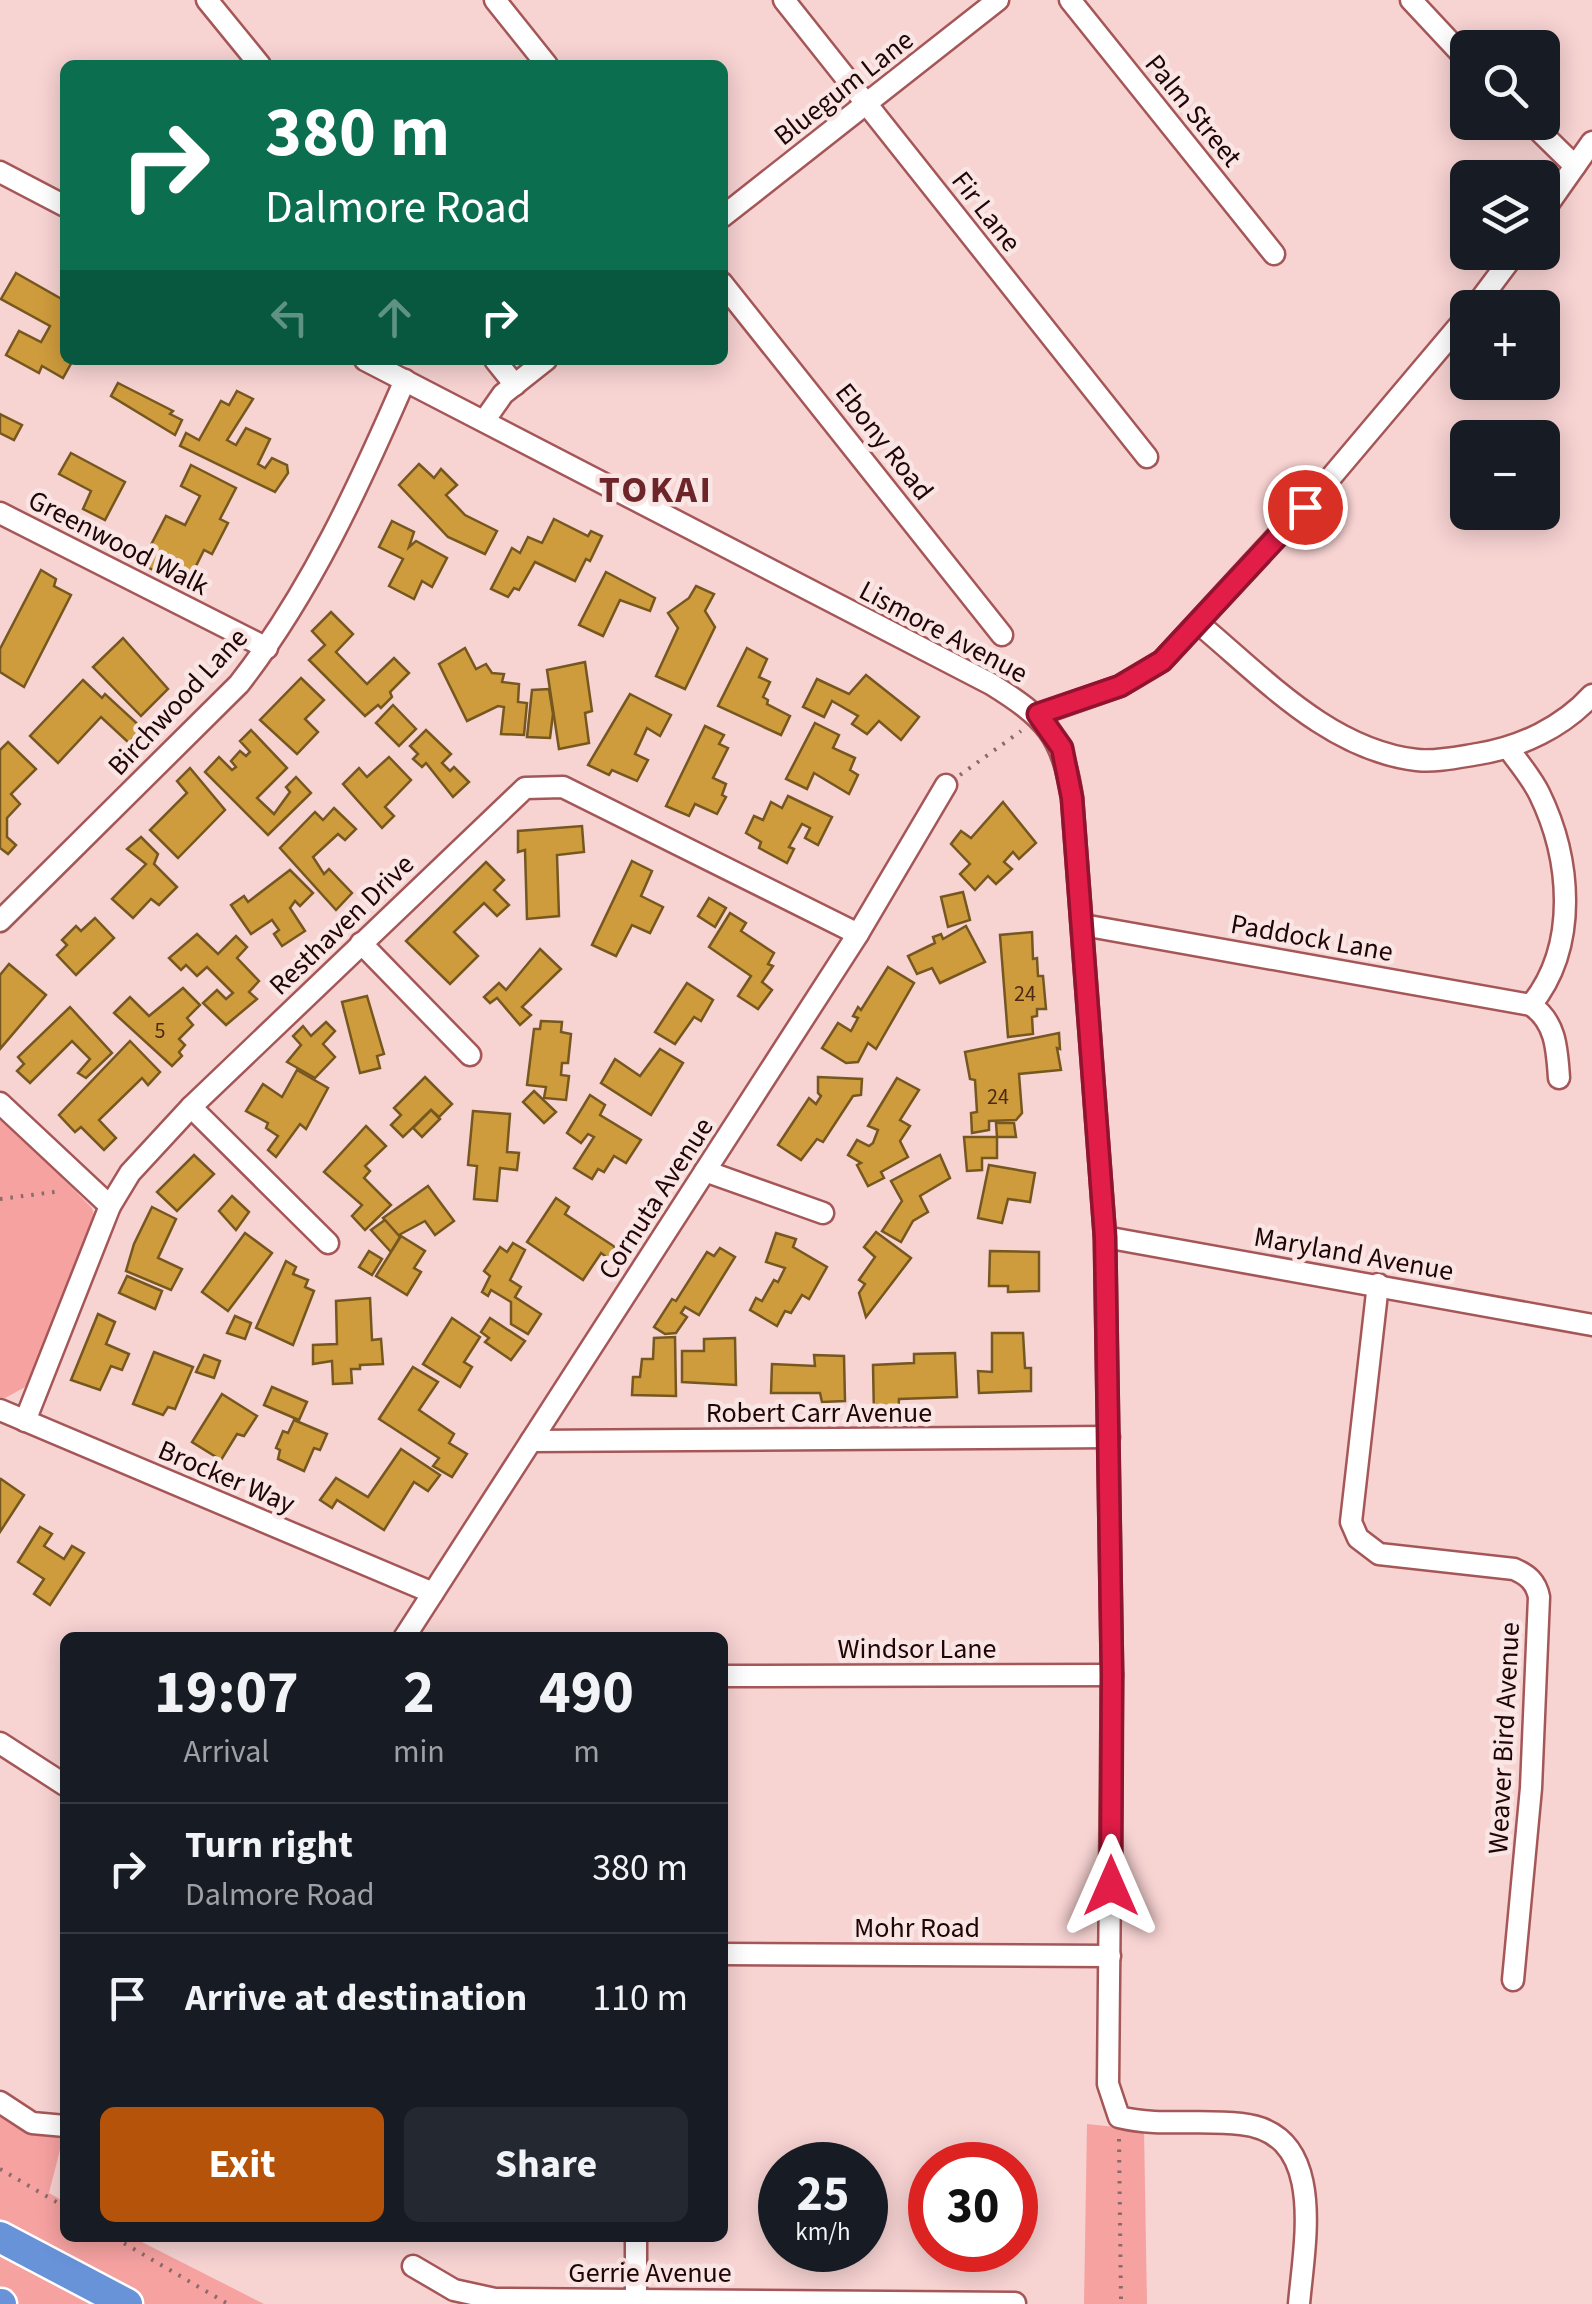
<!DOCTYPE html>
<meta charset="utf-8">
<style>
body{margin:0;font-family:"Source Sans 3",sans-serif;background:#242831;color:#f1f3f6;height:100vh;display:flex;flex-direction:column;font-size:38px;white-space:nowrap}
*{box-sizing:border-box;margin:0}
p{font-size:32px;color:#9ea1a6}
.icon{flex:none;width:55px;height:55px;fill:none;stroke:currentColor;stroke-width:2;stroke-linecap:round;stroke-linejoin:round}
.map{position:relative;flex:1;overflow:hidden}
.details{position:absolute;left:60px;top:1632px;width:668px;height:610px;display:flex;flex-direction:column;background:#171b24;border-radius:15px;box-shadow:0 5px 25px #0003}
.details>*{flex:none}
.banner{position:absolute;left:60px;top:60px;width:668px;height:305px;border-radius:15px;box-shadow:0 5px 25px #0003;background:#0b6e4f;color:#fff;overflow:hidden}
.buttons{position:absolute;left:1450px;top:30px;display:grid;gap:20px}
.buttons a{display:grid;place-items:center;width:110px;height:110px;border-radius:15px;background:#171b24;box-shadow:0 5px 25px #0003;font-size:50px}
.speed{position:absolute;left:758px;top:2142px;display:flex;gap:20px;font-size:50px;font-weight:700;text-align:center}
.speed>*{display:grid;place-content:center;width:130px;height:130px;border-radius:50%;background:#171b24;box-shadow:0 5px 25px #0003;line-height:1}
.speed small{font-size:25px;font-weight:400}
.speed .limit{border:15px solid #d22;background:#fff;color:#111}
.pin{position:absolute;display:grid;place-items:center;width:85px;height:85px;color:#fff;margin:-42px;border:5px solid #fff;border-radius:50%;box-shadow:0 2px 10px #0007}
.me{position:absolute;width:110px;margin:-55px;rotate:0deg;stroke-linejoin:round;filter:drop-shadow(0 0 8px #0008)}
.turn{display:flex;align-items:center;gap:35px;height:210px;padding:0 40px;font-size:45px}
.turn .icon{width:130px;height:130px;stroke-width:2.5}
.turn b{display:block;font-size:70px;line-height:85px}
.lanes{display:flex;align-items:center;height:95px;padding:0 40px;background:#0003;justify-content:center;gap:50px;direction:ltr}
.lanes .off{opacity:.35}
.eta{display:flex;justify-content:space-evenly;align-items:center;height:170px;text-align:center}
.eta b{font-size:60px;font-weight:700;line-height:70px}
.button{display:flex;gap:20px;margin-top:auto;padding:20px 40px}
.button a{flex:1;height:115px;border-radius:15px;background:#b45309;color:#fff;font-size:40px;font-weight:700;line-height:115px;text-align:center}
.button a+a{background:#242831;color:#f1f3f6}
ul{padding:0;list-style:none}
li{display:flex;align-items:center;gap:30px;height:130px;padding:0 40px;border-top:2px solid #363941}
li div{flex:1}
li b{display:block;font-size:38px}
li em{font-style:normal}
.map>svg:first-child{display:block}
</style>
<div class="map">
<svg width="1592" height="2304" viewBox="0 0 1592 2304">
<rect width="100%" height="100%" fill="#f7d3d2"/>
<g fill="#f6a2a1">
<path d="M0 1115 92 1208 96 1221 27 1386 5 1398 0 1397Z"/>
<path d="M0 2102 65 2130 49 2193 65 2202V2238H134L264 2304H0Z"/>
<path d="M1087 2124 1144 2130 1147 2304H1084Z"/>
</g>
<g fill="#cf9c3d" stroke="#75571f" stroke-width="2.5">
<path d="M16 273 65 301V360H73L63 378 42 366 39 373 6 355 19 331 41 342 50 326 1 299Z"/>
<path d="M118 383 173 411 170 414 182 420 175 435 111 396Z"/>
<path d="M237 391 253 399 227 440 236 445 246 428 270 439 258 464 265 468 272 458 287 465 288 473 275 492 180 446 186 433 199 440 221 401 229 405Z"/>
<path d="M0 414 22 425 14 440 0 433Z"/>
<path d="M71 453 125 482 105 520 83 509 91 491 59 474Z"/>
<path d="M419 464 434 478 441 469 457 485 446 495 465 515 497 531 485 554 448 537 399 485Z"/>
<path d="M191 465 236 488 220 519 228 523 212 554 204 550 186 586 141 564 166 516 185 525 200 496 181 486Z"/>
<path d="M554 519 588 536 591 531 602 536 590 561 586 559 575 581 535 562 519 590 514 588 508 597 491 589 512 548 520 553 528 537 542 543Z"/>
<path d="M392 521 414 532 409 547 416 541 447 558 432 587 422 581 414 599 389 586 403 559 379 547Z"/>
<path d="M41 570 56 579 54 586 71 595 24 687 0 672V649Z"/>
<path d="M606 572 655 598 650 611 620 600 603 636 579 625Z"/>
<path d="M696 586 714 594 705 611 715 627 685 689 656 676 678 628 668 613 689 598Z"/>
<path d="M331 612 353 634 336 652 367 684 394 658 409 673 390 692 392 697 381 708 378 705 365 716 309 660 325 645 312 631Z"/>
<path d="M123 638 168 689 141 716 93 667Z"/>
<path d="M465 648 476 669 486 664 492 673 504 674 502 682 519 684 518 702 527 703 524 735 501 734 504 707 498 706 467 721 439 664Z"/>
<path d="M747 648 767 659 759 677 770 682 763 697 768 700 767 704 790 716 781 735 718 706Z"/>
<path d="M585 662 592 711 585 713 589 743 559 749 547 670Z"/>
<path d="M866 675 919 717 901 740 879 721 867 734 852 724 858 716 832 701 824 717 803 707 817 679 849 694Z"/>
<path d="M301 678 324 700 305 719 318 732 297 754 260 720Z"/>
<path d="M83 680 102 698 105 694 142 728 129 743 101 717 58 763 30 736Z"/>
<path d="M549 689 553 714 550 738 527 737 532 690Z"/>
<path d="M630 694 671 715 660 736 647 728 635 754 648 760 637 781 612 770 609 775 588 765Z"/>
<path d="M393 705 416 729 399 746 376 723Z"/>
<path d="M815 723 839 735 833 748 855 758 850 770 858 775 849 794 814 773 807 789 786 779Z"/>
<path d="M705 726 724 735 719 744 728 748 713 778 726 784 722 795 726 797 717 814 695 804 689 816 666 806Z"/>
<path d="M251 730 287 768 257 798 274 814 290 792 286 787 296 777 311 793 268 835 205 772 219 757 232 770 236 767 231 761 240 751 246 756 250 752 240 741Z"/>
<path d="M426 730 451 754 442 763 450 771 454 767 469 782 453 797 426 763 422 767 413 759 418 754 410 746Z"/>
<path d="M8 742 36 769 11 794 20 804 7 818V837L16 845 8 854 0 848V750Z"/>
<path d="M389 757 411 780 385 807 394 816 382 828 343 784 359 768 367 777Z"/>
<path d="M190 768 225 810 178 858 150 830 187 793 177 781Z"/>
<path d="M788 796 832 817 818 845 805 838 810 828 802 824 789 847 794 849 787 863 759 848 761 842 746 833 754 816 763 820 771 802 782 808Z"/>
<path d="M1003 802 1036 843 1019 859 1013 852 1004 862 1012 869 996 884 988 876 975 890 960 874 970 864 951 844 961 831 971 838Z"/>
<path d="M334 808 356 829 345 840 338 834 313 857 324 874 329 869 352 893 336 910 280 848 315 812 323 820Z"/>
<path d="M582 826 584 852 557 855 559 916 527 919 525 850 518 852V831Z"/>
<path d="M141 837 158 854 154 864 177 887 159 905 151 899 133 918 112 899 146 864 127 849Z"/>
<path d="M632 861 652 871 641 896 663 907 650 933 632 925 616 956 592 945Z"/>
<path d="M486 862 504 880 494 890 509 905 497 916 484 903 454 932 478 956 450 984 406 941Z"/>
<path d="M290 870 313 893 300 906 295 901 290 908 305 931 282 946 274 934 279 930 272 920 251 934 231 905 244 896 248 902Z"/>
<path d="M963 892 970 920 948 927 941 897Z"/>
<path d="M709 898 726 908 715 927 698 916Z"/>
<path d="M730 913 746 923 741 931 774 953 768 964 773 966 762 982 772 990 758 1009 738 996 751 976 709 947Z"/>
<path d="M95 918 114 938 76 975 57 955 67 945 62 940 76 926 81 931Z"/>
<path d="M966 926 985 962 940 983 932 968 917 974 908 956 935 943 933 937 941 934 943 939Z"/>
<path d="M1032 932 1033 959 1037 958 1038 976H1043L1046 1009H1037V1016L1032 1017 1033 1034 1008 1037 1000 935Z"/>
<path d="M197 934 218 954 236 936 247 947 237 958 259 981 249 992 257 999 226 1025 203 1003 217 990 226 999 233 993 207 967 197 976 186 965 181 970 169 958Z"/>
<path d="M540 949 561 969 522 1007 531 1015 520 1025 497 998 490 1003 484 997 499 983 506 990Z"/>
<path d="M9 964 46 995 0 1049V975Z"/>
<path d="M888 967 914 983 876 1049 868 1043 858 1062 846 1063 822 1048 838 1023 851 1031 858 1018 853 1016 858 1007 861 1010Z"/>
<path d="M687 983 713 1000 701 1021 694 1017 675 1044 655 1032Z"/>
<path d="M183 988 200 1005 187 1018 193 1025 179 1039 185 1045 179 1052 182 1056 172 1066 114 1013 130 997 149 1016Z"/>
<path d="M367 996 384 1054 377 1056 380 1068 360 1073 342 1002Z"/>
<path d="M70 1007 112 1053 86 1078 78 1073 90 1059 72 1041 30 1083 17 1071 24 1064 18 1057Z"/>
<path d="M541 1021 562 1022 561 1032 571 1034 568 1063H562L561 1075 569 1076 566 1100 544 1098 546 1087 527 1085 534 1029H540Z"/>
<path d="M326 1022 335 1031 323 1044 335 1057 315 1078 287 1062 301 1045 293 1036 303 1026 311 1036Z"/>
<path d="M1059 1033 1060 1049 1057 1048 1061 1070 1019 1074 1022 1113 1016 1120 989 1121V1130L972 1133 971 1113 977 1112 975 1080 970 1079 965 1052Z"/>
<path d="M130 1041 160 1072 148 1085 142 1078 99 1120 116 1138 104 1150 81 1127 75 1132 59 1115Z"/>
<path d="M660 1049 683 1063 651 1115 601 1083 615 1059 640 1076Z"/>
<path d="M297 1070 328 1088 306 1129 300 1124 276 1157 268 1150 278 1136 266 1128 268 1123 246 1111 263 1084 282 1097Z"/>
<path d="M425 1077 452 1104 439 1117 431 1110 403 1137 391 1125 401 1115 394 1108Z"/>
<path d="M818 1077 862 1079 861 1095 853 1096 823 1142 817 1139 801 1160 778 1145 809 1098 816 1104 821 1096 818 1093Z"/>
<path d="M897 1078 919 1090 900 1120 910 1126 900 1141 908 1157 881 1172 884 1178 868 1186 857 1165 861 1163 848 1155 857 1140 869 1146 873 1143 878 1130 868 1126Z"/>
<path d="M534 1091 556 1112 544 1123 523 1102Z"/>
<path d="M590 1095 605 1105 600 1115 641 1140 626 1163 614 1156 604 1172 598 1169 592 1179 574 1168 594 1137 588 1134 581 1143 567 1133Z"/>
<path d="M431 1110 440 1119 422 1137 413 1128Z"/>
<path d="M473 1111 510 1114 507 1152 519 1153 517 1170 500 1168 497 1201 474 1199 477 1166 468 1165Z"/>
<path d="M996 1123H1014L1016 1137H997Z"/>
<path d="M366 1126 386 1146 365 1166 370 1171 364 1178 391 1205 365 1230 352 1216 362 1205 324 1172Z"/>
<path d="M964 1137H997V1158H982V1170L967 1171Z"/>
<path d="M194 1155 214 1174 177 1211 157 1192Z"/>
<path d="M940 1155 950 1178 920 1196 928 1212 913 1221 901 1242 882 1231 902 1201 891 1181Z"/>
<path d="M989 1165 1035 1173 1030 1202 1008 1199 1002 1223 978 1218Z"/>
<path d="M428 1186 454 1221 435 1235 425 1221 397 1236 383 1218Z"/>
<path d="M232 1196 249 1212 236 1230 219 1211Z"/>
<path d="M556 1198 569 1207 565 1214 615 1247 608 1258 601 1253 583 1280 527 1242Z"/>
<path d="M152 1207 176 1219 158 1258 182 1269 171 1290 126 1271 134 1244Z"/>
<path d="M385 1220 400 1237 391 1252 371 1230Z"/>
<path d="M876 1232 911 1258 866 1317 859 1293 865 1284 859 1280 875 1257 864 1247Z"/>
<path d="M245 1233 272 1253 228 1311 202 1292Z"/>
<path d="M776 1233 796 1239 793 1247 827 1267 809 1299 802 1295 791 1313 785 1311 777 1326 750 1310 756 1298 762 1301 774 1280 778 1282 785 1268 766 1262Z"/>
<path d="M401 1236 425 1251 414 1268 421 1272 407 1295 376 1276Z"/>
<path d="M513 1243 525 1250 510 1280 521 1287 515 1297 541 1314 528 1334 511 1324V1302L491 1290 488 1296 482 1292 490 1276 484 1271 500 1247 507 1252Z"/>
<path d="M720 1248 735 1257 699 1315 685 1307 681 1313 687 1317 676 1333 665 1334 654 1327 672 1299 676 1301 707 1252 714 1256Z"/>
<path d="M369 1251 382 1259 372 1275 359 1267Z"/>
<path d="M990 1251 1039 1252V1291L1008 1292V1286H989Z"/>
<path d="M286 1261 296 1267 293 1274 308 1280 305 1287 314 1291 293 1345 256 1328Z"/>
<path d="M127 1276 162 1291 155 1309 119 1293Z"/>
<path d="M370 1298 372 1340 381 1339 383 1364 360 1365V1369H351L352 1383 333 1384 332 1361 313 1364V1345L337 1344 336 1301Z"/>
<path d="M98 1314 115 1322 106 1344 129 1354 122 1370 111 1366 100 1390 71 1380Z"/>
<path d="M235 1316 251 1323 245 1339 227 1333Z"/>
<path d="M452 1318 480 1337 464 1362 472 1367 460 1387 423 1364Z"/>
<path d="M490 1318 525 1341 511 1360 485 1342 489 1338 481 1332Z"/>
<path d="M992 1333H1023L1025 1368H1031V1391L979 1393 978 1371 992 1372Z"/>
<path d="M675 1337 676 1396 632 1395 633 1377H640L642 1359H653L654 1338Z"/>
<path d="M735 1338 736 1385 682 1382V1351H704V1339Z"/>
<path d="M154 1352 193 1367 175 1409 168 1407 163 1415 133 1404Z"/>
<path d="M955 1353 957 1397 899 1399 898 1417H874L873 1365 914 1363V1354Z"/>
<path d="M204 1355 220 1361 214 1378 196 1372Z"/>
<path d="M814 1355 844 1356 845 1401 822 1402 820 1393H771L772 1364 815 1366Z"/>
<path d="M413 1367 438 1382 419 1410 454 1434 449 1443 467 1454 452 1477 433 1466 439 1458 379 1419Z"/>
<path d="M272 1387 307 1402 299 1420 264 1405Z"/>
<path d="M222 1394 257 1416 244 1436 237 1434 221 1460 192 1442Z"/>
<path d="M294 1420 327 1434 320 1450 314 1448 304 1471 278 1459 280 1450 276 1448 283 1431 288 1433Z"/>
<path d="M401 1449 440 1475 428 1491 414 1482 384 1530 337 1500 332 1508 320 1500 336 1478 368 1497Z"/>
<path d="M1 1479 24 1495 0 1532V1481Z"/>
<path d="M40 1527 52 1534 44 1546 64 1559 72 1546 84 1553 50 1605 34 1594 44 1579 18 1562Z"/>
</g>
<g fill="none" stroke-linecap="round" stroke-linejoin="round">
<defs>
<g id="minor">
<path d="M207 0 260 65"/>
<path d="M495 0 547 65"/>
<path d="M784 0 1147 457"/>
<path d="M1070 0 1274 254"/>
<path d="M1411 0 1468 61"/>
<path d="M1530 122 1575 166"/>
<path d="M0 172 65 206"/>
<path d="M1542 213 1592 142"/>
<path d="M722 217 998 0"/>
<path d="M722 283 1002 635"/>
<path d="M1474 308 1516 252"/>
<path d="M365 360 991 684C1044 717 1063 735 1072 798L1105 1237 1112 1675 1108 2084 1119 2117C1159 2127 1200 2119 1241 2124 1328 2133 1304 2244 1299 2304"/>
<path d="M495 360 515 385"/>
<path d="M484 421 503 394 546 360"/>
<path d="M0 513 267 648"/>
<path d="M1198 623C1263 677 1329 750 1417 760 1437 762 1459 757 1478 754 1521 747 1563 727 1592 695"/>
<path d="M1037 715 1120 686 1162 661 1327 482 1468 315"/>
<path d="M1508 748C1518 762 1531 777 1539 793 1571 858 1579 946 1531 1005"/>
<path d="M0 921 239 684C310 593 359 486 405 380"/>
<path d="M1083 925 1531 1005C1556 1022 1557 1049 1559 1078"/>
<path d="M361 943 470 1055"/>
<path d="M0 1103 110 1206"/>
<path d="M191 1107 328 1243"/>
<path d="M705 1171 823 1213"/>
<path d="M1105 1237 1592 1325"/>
<path d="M1378 1284 1351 1522 1358 1538 1379 1554 1514 1569C1528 1575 1536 1582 1539 1597L1531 1788 1513 1980"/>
<path d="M0 1410 433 1593"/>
<path d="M25 1421 110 1206 130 1173 191 1107 525 788 563 787 858 934"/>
<path d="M531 1441 1109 1437"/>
<path d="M404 1638 858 934 946 785"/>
<path d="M722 1676 1112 1675"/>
<path d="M0 1743 65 1785"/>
<path d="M722 1954 1110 1956"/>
<path d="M0 2102 32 2123 65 2126"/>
<path d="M413 2266 454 2290 495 2299 1015 2303"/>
<path d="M636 2300V2238"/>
</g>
<g id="highway">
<path d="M0 2237 127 2304"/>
<path d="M0 2304H1"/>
</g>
</defs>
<use href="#minor" stroke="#a55758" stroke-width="25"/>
<use href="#highway" stroke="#fff" stroke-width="35"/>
<g stroke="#8a6a6b" stroke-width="4" stroke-dasharray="2.5 8" stroke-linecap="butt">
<path d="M960 775 1021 731"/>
<path d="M0 1199 62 1191"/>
<path d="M1119 2139 1121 2304"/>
<path d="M0 2169 65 2207"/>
<path d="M115 2238 228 2304"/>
</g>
<use href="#minor" stroke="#fff" stroke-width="20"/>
<use href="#highway" stroke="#6893d9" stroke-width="30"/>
</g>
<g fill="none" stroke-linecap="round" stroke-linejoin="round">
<defs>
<path id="route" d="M1111 1886 1112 1675 1105 1237 1072 798 1062 748 1038 714 1120 686 1162 661 1305 507"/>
</defs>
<use href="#route" stroke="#92132f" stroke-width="25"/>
<use href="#route" stroke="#e11d48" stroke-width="18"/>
</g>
<g text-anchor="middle" stroke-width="9" stroke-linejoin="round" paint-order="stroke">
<g font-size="22" fill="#4c2a14">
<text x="1025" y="1001">24</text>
<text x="160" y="1038">5</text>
<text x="998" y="1104">24</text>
</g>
<g font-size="28" fill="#200406" stroke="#f8e5e4">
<text transform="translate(843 87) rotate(-38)" y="10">Bluegum Lane</text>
<text transform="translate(1194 110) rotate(51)" y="10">Palm Street</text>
<text transform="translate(987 211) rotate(52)" y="10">Fir Lane</text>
<text transform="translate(885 441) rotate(52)" y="10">Ebony Road</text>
<text transform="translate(119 542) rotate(27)" y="10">Greenwood Walk</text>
<text transform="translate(944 631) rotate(28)" y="10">Lismore Avenue</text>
<text transform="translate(177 701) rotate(-47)" y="10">Birchwood Lane</text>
<text transform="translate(341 924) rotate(-44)" y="10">Resthaven Drive</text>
<text transform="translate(1312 937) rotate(10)" y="10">Paddock Lane</text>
<text transform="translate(655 1198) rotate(-57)" y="10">Cornuta Avenue</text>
<text transform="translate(1354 1253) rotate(10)" y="10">Maryland Avenue</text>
<text x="819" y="1422">Robert Carr Avenue</text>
<text transform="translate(227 1476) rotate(23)" y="10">Brocker Way</text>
<text x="917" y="1658">Windsor Lane</text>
<text transform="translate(1503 1738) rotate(-87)" y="10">Weaver Bird Avenue</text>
<text x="917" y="1937">Mohr Road</text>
<text x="650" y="2282">Gerrie Avenue</text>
</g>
<g font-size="38" font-weight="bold" letter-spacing="2.5" fill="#6e252a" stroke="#f8e5e4">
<text x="656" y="502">TOKAI</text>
</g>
</g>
</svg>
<div class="buttons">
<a><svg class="icon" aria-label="search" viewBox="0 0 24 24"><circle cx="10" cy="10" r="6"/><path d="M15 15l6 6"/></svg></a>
<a><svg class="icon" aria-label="layers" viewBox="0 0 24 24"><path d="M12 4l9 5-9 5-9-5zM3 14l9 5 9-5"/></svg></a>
<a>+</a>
<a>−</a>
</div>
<div class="speed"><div>25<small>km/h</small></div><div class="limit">30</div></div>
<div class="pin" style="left:1305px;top:507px;background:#d93025"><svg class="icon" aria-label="arrive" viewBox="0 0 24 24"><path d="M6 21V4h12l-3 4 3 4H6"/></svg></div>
<svg class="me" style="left:1111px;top:1886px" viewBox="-20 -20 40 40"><path d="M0-17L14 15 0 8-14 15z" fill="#e11d48" stroke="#fff" stroke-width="4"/></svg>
<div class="banner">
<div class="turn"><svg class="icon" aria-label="right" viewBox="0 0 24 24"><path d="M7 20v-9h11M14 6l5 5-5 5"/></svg><div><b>380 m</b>Dalmore Road</div></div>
<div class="lanes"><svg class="icon off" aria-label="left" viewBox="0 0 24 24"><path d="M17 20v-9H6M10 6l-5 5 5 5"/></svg><svg class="icon off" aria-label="ahead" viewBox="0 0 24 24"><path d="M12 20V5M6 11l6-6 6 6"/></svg><svg class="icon" aria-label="right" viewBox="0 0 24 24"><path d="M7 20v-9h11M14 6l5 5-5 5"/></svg></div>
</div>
<section class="details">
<div class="eta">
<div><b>19:07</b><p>Arrival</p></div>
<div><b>2</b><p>min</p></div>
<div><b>490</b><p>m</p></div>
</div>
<ul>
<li><svg class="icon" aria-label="right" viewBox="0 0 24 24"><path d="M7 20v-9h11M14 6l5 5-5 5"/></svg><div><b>Turn right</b><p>Dalmore Road</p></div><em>380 m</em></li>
<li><svg class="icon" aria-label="arrive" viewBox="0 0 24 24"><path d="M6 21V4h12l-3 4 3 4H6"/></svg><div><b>Arrive at destination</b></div><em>110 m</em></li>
</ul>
<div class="button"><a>Exit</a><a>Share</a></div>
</section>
</div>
